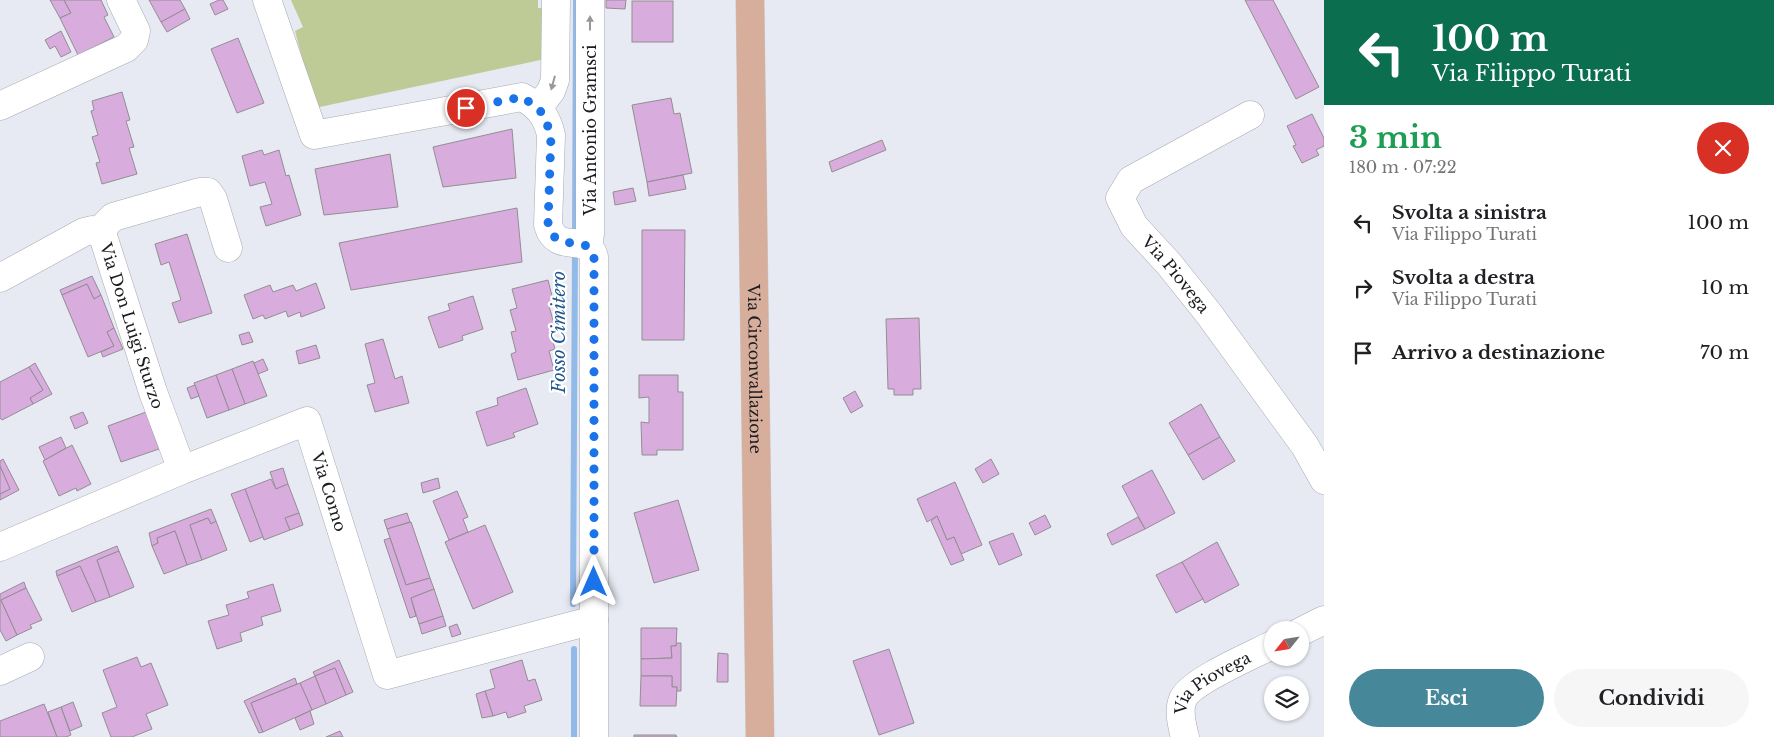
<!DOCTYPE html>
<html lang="it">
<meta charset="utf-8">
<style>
body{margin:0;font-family:"Libre Baskerville",serif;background:#f6f6f6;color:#202124;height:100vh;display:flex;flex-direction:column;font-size:19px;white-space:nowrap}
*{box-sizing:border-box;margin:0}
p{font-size:16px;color:#757577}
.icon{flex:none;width:28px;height:28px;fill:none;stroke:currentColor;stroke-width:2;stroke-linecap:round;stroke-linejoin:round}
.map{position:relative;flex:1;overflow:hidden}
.sheet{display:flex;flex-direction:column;background:#fff;width:450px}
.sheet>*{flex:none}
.banner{background:#0b6e4f;color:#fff;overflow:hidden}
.needle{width:32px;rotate:240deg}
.fabs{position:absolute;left:1264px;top:621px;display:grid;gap:10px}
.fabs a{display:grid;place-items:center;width:45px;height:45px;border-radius:50%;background:#fff;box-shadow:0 1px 4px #0004;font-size:25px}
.pin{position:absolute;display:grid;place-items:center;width:42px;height:42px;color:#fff;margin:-21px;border:2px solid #fff;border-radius:50%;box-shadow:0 1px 5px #0007}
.me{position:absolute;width:55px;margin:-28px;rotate:0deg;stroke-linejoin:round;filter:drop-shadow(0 0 4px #0008)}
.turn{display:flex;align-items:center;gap:18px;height:105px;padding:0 25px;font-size:22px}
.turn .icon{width:65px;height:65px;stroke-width:2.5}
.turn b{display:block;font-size:35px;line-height:42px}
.round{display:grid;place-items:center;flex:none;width:52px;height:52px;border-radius:26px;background:#f6f6f6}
.head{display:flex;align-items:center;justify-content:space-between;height:85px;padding:0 25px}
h1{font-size:30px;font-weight:800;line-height:38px;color:#1e9e55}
.button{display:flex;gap:10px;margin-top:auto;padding:10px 25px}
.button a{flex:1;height:58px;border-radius:30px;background:#468899;color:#fff;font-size:20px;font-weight:800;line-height:58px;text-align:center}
.button a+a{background:#f6f6f6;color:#202124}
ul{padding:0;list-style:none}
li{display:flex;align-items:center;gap:15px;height:65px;padding:0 25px}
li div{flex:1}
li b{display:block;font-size:19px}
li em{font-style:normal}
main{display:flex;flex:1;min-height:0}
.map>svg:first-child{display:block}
</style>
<main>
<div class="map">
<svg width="1324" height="737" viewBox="0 0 1324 737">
<rect width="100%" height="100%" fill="#e7eaf2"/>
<path fill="#becb97" d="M291 0H538V8H546L545 59 315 108 295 31 303 27Z"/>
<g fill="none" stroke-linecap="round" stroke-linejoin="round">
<g stroke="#91bae9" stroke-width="6">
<path d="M575 237 576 0"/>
<path d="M573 604 575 250"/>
<path d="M574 737V649"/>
</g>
</g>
<g fill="#d8addd" stroke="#938d93">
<path d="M50 0H64L71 13 60 18Z"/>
<path d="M64 0H101L108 15 104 17 114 37 78 55 60 18 71 13Z"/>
<path d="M149 0H180L185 9 161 22Z"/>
<path d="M219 0H223L228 9 215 15 210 4Z"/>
<path d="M606 0H626L625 9 606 8Z"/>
<path d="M1245 0H1273L1319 87 1296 99Z"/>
<rect x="632" y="1" width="41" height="41"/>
<path d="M185 9 190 19 167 32 161 22Z"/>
<path d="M61 31 71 52 61 57 55 46 50 49 45 40Z"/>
<path d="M238 38 264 103 237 113 211 49Z"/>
<path d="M122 92 130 120 126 121 134 147 129 148 137 174 102 184 96 163 100 162 92 137 98 135 91 111 94 110 92 101Z"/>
<path d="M671 98 674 114 680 113 692 173 647 182 632 105Z"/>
<path d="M1312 114 1324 138V146L1316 150 1319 155 1302 163 1293 146 1296 145 1287 126Z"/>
<path d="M512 129 516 178 443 187 433 147Z"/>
<path d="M882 140 886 150 832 172 829 162Z"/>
<path d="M262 150 264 155 279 150 286 176 289 175 301 215 266 226 260 207 272 204 265 182 250 186 242 156Z"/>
<path d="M390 154 398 207 324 215 315 169Z"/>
<path d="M683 175 686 189 649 196 647 182Z"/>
<path d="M633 188 636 201 615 205 613 192Z"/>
<path d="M517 208 522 262 351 290 339 243Z"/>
<path d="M642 230H685L684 340H642Z"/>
<path d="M187 234 212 313 179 323 172 303 181 300 169 262 161 265 155 244Z"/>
<path d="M92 276 101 295 94 299 87 284 62 295 60 290Z"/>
<path d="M548 280 554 304 549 306 555 327 549 328 555 349 549 351 554 370 518 380 511 354 516 352 511 332 516 331 510 310 517 308 512 289Z"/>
<path d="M316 283 325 308 301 317 300 312 288 317 286 311 265 319 263 315 253 319 244 295 270 285 273 292 293 285 296 291Z"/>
<path d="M87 284 94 299 101 295 114 328 107 332 114 346 88 357 62 295Z"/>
<path d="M473 296 483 329 462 336 463 340 439 348 428 317 450 310 448 304Z"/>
<path d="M919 318 921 389H913V395H894V389H888L886 319Z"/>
<path d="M114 328 123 349 103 357 101 352 114 346 107 332Z"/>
<path d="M249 332 253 342 242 345 239 335Z"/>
<path d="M383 339 395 379 402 376 409 403 375 412 367 385 375 383 365 344Z"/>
<path d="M316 345 320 358 299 364 296 351Z"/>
<path d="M263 359 268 370 258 374 254 363Z"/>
<path d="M253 361 267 396 245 404 232 369Z"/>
<path d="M35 363 52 394 33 404 30 398 43 390 29 367Z"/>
<path d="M29 367 43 390 30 398 33 404 2 420 0 418V382Z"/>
<path d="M232 369 245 404 229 410 216 375Z"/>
<path d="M216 375 229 410 207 418 194 383Z"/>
<path d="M639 375H678V392H683V450H657V455H642L641 422 649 423V397L639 398Z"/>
<path d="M195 385 199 396 191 399 187 388Z"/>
<path d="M526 388 538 424 513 433 515 437 487 446 476 412 498 405 497 398Z"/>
<path d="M855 391 863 406 851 413 843 398Z"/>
<path d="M1201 404 1220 437 1188 455 1169 423Z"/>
<path d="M83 412 88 423 75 429 70 417Z"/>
<path d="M146 412 159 449 121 462 108 426Z"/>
<path d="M61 437 66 448 45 460 39 447Z"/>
<path d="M1220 437 1235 461 1203 480 1188 455Z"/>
<path d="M72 445 91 484 77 491 76 488 59 496 43 461Z"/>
<path d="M3 459 19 490 0 500V494L10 489 0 466V461Z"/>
<path d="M991 459 999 474 983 483 975 469Z"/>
<path d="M0 466 10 489 0 494Z"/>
<path d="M283 468 288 484 276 489 270 472Z"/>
<path d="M1152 470 1175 513 1145 529 1122 486Z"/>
<path d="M438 478 440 488 423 493 421 483Z"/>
<path d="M271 479 276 489 288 484 299 513 285 518 290 530 264 540 245 489Z"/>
<path d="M955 482 982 545 961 554 954 537 947 540 937 516 927 522 917 499Z"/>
<path d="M245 489 263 537 250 542 231 494Z"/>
<path d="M457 491 468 517 463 519 468 532 449 540 433 501Z"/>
<path d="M678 500 699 570 654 583 634 513Z"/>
<path d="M211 509 216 521 211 524 208 518 190 525 202 560 187 565 175 531 157 538 158 543 152 546 149 533Z"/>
<path d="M299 513 303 525 290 530 285 518Z"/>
<path d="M407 513 410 522 387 529 384 520Z"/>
<path d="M1045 515 1051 527 1035 535 1029 523Z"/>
<path d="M937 516 947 540 954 537 964 560 951 565 931 521Z"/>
<path d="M1138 517 1145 529 1112 545 1107 534Z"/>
<path d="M208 518 211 524 216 521 227 550 202 560 190 525Z"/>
<path d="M411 522 430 578 406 585 387 529Z"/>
<path d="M485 525 513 592 473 609 445 542Z"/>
<path d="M175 531 187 565 164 574 152 546 158 543 157 538Z"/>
<path d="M1013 533 1022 555 999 565 989 542Z"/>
<path d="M390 538 406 585 430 578 434 589 411 598 416 616 410 618 384 540Z"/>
<path d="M1217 542 1239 585 1205 603 1182 562Z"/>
<path d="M117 546 119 551 97 560 110 597 96 602 80 566 57 576 56 571Z"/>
<path d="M119 551 134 587 110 597 97 560Z"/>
<path d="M1182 562 1203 599 1176 613 1156 575Z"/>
<path d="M80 566 96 602 72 612 57 576Z"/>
<path d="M24 582 26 588 1 600 17 635 6 641 0 630V594Z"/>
<path d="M273 584 281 611 261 617 263 625 240 633 242 641 217 649 208 621 229 615 226 605 249 598 247 592Z"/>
<path d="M26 588 42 620 30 625 32 628 17 635 1 600Z"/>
<path d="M434 589 443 616 419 624 411 598Z"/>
<path d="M443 616 446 626 422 634 419 624Z"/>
<path d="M457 624 461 634 452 637 449 627Z"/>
<path d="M641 628H677L676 646H671L672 658 641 659Z"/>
<path d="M677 643H681V691H676L677 687H672V676H641V659L672 658 671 646H676Z"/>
<path d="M889 649 914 723 879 735 853 661Z"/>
<path d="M718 653 728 654V682H717Z"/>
<path d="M137 657 141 667 151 663 168 705 146 714 152 729 132 737H111L102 713 117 707 103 670Z"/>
<path d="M339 660 353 692 346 695 335 668 315 676 313 672Z"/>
<path d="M522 660 528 681 535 679 542 700 524 706 526 712 508 718 506 712 493 716 485 691 495 688 490 670Z"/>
<path d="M335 668 346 695 326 704 315 676Z"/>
<path d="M315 676 326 704 312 710 300 683Z"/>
<path d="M641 676H672V687H677L676 706H640Z"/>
<path d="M295 678 297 684 251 703 263 732 259 733 244 701Z"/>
<path d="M300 683 312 710 263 732 251 703Z"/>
<path d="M485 691 493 716 482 718 476 694Z"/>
<path d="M73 702 82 726 70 731 61 707Z"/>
<path d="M44 704 57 737H0V721Z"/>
<path d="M61 707 71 735 66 737H57L48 712Z"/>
<path d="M310 711 314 724 300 730 295 718Z"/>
<path d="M340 731 343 737H326Z"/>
<path d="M634 735H676L677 737H634Z"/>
</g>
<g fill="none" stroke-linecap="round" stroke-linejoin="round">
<defs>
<g id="minor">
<path d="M267 0 314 135 522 97C539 106 547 117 551 135L548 225C557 256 587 231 594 257V737"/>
<path d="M0 106 126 48 134 40 136 31 121 0"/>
<path d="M538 108 551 91 555 80 556 0"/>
<path id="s1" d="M1250 115 1131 180 1120 198 1134 226 1169 264 1209 314 1305 446 1324 480"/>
<path d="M102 233 106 224 113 217 200 192H208L213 199 228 248"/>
<path d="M588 246 590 234V0"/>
<path id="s2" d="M0 278 84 232 92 230 102 233 153 392 182 470"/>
<path id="s3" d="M0 547 182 470 307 421 387 675 594 620"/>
<path d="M1300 632 1324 620"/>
<path d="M0 671 30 657"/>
<path id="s4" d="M1185 737C1182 726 1178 710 1183 699 1191 681 1253 655 1272 645"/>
</g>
<g id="major">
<path id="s5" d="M750 0 760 737"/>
</g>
</defs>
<use href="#minor" stroke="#a7a9b2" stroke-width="29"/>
<use href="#major" stroke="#c8c9c9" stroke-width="29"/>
<use href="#minor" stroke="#fff" stroke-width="28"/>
<use href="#major" stroke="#d7ad9b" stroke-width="28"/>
</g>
<defs><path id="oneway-solid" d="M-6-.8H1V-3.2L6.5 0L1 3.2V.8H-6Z" transform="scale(1.25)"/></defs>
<g fill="#98999a">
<use href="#oneway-solid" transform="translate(590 23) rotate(-90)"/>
<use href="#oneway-solid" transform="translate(553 83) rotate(105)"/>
</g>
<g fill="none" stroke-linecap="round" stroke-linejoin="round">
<path stroke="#1a73e8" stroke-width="9" stroke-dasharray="0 16.2" d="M466 108 522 97 538 108 544 116 551 135 548 225C557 256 587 231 594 257V582"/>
</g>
<g text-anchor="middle" stroke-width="4.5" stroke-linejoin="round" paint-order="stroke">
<g font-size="16" fill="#1b1c1f" stroke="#fff">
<text transform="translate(590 130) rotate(-90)" y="6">Via Antonio Gramsci</text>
<text dy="6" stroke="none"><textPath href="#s1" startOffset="252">Via Piovega</textPath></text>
<text dy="6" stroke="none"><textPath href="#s2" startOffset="212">Via Don Luigi Sturzo</textPath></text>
<text dy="6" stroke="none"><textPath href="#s5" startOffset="369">Via Circonvallazione</textPath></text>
<text dy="6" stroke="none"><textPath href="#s3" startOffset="406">Via Como</textPath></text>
<text dy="6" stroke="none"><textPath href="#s4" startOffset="71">Via Piovega</textPath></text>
</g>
<g font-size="18" font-style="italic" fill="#1f5791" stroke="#fff">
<text transform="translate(559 332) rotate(-90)" y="6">Fosso Cimitero</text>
</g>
</g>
</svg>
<div class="fabs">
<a><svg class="needle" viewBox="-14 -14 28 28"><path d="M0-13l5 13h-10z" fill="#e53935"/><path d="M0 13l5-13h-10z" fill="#757577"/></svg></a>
<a><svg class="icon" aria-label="layers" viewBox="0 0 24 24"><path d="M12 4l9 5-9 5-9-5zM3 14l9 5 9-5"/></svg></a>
</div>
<div class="pin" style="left:466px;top:108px;background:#d93025"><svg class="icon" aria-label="arrive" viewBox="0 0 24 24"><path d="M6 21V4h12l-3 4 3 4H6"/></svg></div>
<svg class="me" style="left:594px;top:582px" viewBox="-20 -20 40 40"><path d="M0-17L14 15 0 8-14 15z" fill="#1a73e8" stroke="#fff" stroke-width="4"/></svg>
</div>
<section class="sheet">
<div class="banner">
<div class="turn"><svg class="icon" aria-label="left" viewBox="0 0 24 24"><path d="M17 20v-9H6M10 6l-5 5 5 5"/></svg><div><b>100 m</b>Via Filippo Turati</div></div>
</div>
<div class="head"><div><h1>3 min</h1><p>180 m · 07:22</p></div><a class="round" style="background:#d93025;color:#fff"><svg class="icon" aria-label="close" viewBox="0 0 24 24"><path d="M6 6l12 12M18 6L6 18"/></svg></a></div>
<ul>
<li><svg class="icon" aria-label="left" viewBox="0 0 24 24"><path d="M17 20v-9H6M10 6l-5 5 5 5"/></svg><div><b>Svolta a sinistra</b><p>Via Filippo Turati</p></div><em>100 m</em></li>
<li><svg class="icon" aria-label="right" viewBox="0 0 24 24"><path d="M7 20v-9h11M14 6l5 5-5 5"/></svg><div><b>Svolta a destra</b><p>Via Filippo Turati</p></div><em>10 m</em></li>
<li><svg class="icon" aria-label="arrive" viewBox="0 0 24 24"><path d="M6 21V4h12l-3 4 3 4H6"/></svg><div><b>Arrivo a destinazione</b></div><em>70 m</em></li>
</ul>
<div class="button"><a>Esci</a><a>Condividi</a></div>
</section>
</main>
